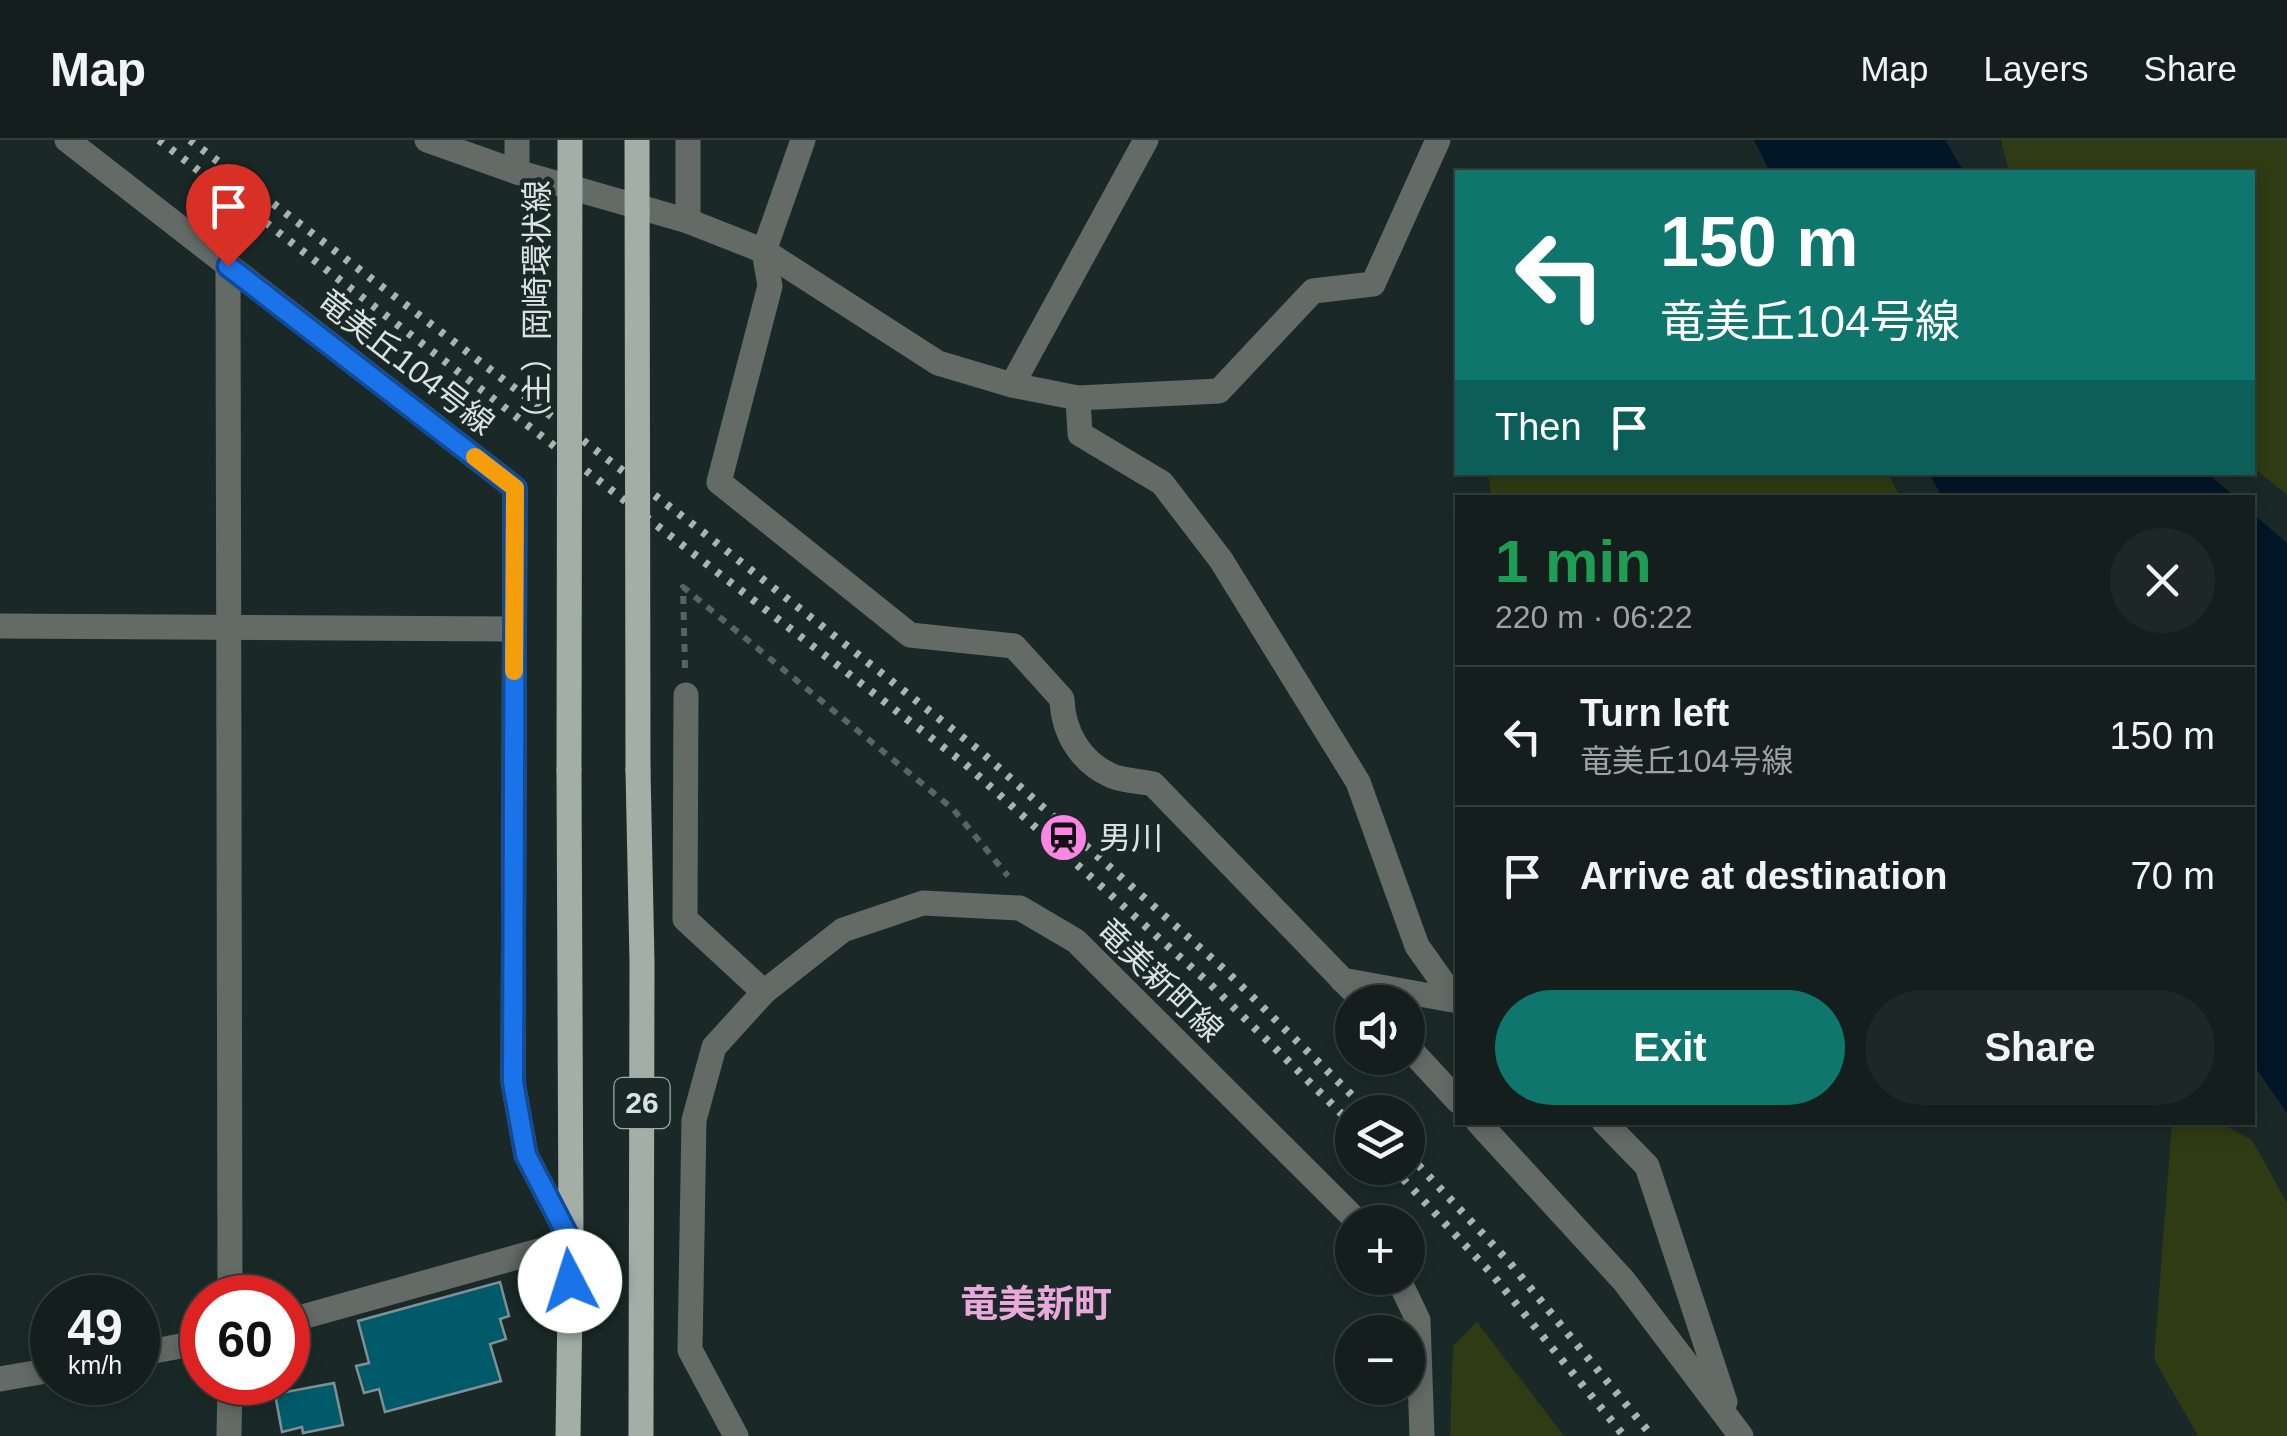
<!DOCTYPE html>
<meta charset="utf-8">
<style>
body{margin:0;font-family:Helvetica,"Noto Sans JP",sans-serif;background:#1d2726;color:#f1f3f6;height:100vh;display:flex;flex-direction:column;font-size:38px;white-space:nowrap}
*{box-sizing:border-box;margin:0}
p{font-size:32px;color:#9da2a4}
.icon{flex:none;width:55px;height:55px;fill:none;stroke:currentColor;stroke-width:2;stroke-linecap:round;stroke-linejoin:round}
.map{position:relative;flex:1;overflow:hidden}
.details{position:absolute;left:1455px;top:355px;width:800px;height:630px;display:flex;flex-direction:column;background:#141f1d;border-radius:0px;box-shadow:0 5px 15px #0003,0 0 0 2px #333d3b}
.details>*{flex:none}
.banner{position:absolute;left:1455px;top:30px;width:800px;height:305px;border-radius:0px;box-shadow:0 5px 15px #0003,0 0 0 2px #333d3b;background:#0f766e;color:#fff;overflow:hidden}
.tools{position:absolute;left:1335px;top:845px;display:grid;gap:20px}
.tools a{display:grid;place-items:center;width:90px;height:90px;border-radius:50%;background:#141f1d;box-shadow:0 5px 15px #0003,0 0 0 2px #333d3b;font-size:50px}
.speed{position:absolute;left:30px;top:1135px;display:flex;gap:20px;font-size:50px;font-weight:700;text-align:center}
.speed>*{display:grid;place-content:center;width:130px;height:130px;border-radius:50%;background:#141f1d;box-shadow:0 5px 15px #0003,0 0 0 2px #333d3b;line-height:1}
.speed small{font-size:25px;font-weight:400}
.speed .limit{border:15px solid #d22;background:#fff;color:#111}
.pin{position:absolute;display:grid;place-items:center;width:85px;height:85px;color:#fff;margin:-102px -42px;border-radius:50% 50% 50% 0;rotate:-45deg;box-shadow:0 0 10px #0007}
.pin .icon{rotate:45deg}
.me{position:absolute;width:110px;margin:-55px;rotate:355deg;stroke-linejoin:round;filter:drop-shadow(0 0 8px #0008)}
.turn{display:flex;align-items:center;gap:35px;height:210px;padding:0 40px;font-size:45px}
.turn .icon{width:130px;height:130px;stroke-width:2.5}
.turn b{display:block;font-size:70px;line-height:85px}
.then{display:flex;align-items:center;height:95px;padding:0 40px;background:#0003;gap:20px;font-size:38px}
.round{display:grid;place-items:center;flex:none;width:105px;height:105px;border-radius:52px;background:#1d2726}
.overview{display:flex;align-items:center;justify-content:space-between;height:170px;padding:0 40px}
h1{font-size:60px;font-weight:700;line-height:75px;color:#1e9e55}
.primary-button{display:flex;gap:20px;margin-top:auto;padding:20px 40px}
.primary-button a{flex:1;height:115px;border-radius:60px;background:#0f766e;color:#fff;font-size:40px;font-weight:700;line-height:115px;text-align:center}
.primary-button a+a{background:#1d2726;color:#f1f3f6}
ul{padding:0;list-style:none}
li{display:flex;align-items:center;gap:30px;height:140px;padding:0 40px;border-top:2px solid #333d3b}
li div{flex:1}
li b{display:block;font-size:38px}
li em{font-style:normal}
header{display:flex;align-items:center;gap:60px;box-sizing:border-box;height:140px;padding:0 50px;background:#141f1d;border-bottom:2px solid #333d3b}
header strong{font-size:48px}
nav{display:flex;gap:55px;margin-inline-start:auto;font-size:35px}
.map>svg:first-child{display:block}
</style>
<header>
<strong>Map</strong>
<nav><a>Map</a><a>Layers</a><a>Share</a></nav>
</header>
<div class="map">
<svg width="2287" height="1296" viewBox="0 0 2287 1296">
<rect width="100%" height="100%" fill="#1a2927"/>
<g fill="#2f3b12">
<path d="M2001 0H2287V355L2253 327 2252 32H2009Z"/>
<path d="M1488 333H1888L1900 357H1491Z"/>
<path d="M2172 983H2220L2252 1000 2287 1063V1296H2198L2154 1219Z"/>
<path d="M1477 1182 1564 1296H1450L1453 1206Z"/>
</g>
<g fill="#011627">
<path d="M1754 0H1945L1964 32H1770Z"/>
<path d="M1929 333H2207L2235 357H1942Z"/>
<path d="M2252 373 2287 403V973L2253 924Z"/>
</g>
<g fill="#005a6a" stroke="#809195" stroke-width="2.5">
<path d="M500 1142 509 1176 500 1179 506 1199 490 1204 501 1241 385 1272 379 1249 364 1253 356 1226 369 1223 358 1181Z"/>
<path d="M334 1243 343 1285 303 1293 302 1287 282 1292 275 1254Z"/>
</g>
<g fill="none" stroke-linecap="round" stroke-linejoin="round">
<path stroke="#576563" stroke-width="6" stroke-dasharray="8 8" stroke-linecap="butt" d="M685 528 683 447 953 669 1008 736"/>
<g stroke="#646a66" stroke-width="25">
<path d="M67 0 515 348 513 942 526 1015 571 1102 288 1181"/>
<path d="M427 0 517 32 688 81 764 111 938 223 1012 245 1078 258 1219 251 1313 151 1373 144 1438 0"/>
<path d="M517 32V0"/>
<path d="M688 81V0"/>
<path d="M764 111 770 146 719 342 910 495 1014 506 1062 559C1063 592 1080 622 1112 636 1124 641 1141 641 1153 644L1364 862"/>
<path d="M764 111 803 0"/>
<path d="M228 126 230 1158"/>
<path d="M1012 245 1146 0"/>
<path d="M1078 258 1080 294 1162 343 1221 420 1358 642 1417 806 1454 858"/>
<path d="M0 486 514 489"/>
<path d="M686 555 685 779 764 852"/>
<path d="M1342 840 1458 861"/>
<path d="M1408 907 1458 961"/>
<path d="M1478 982 1624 1141 1741 1296"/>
<path d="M1604 982 1647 1026 1725 1262"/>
<path d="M1398 1138 1418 1180 1422 1296"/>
<path d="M138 1214 202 1202"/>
<path d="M0 1239 52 1230"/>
<path d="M229 1296 230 1242"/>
<path d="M736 1296 690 1210 694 980 714 907 764 852 843 790 923 763 1020 768 1076 801 1358 1082"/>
</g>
<g stroke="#a3afa6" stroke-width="25">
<path d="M638 630 642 822 641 1296"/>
<path d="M568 1296 571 1102 569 630"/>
</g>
<g stroke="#a9b4b2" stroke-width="8" stroke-dasharray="5 10" stroke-linecap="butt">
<path d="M159 0 965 624 1211 845 1352 984"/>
<path d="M190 0 704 393 980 611 1226 831 1369 972"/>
<path d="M1408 1014 1509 1122 1652 1296"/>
<path d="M1393 1028 1491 1133 1624 1296"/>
</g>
<g stroke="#a3afa6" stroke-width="25">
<path d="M637 0 638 630"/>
<path d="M569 630 570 0"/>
</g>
</g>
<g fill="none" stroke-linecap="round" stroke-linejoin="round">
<defs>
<path id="route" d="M228 126 515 348 513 942 526 1015 571 1102 570 1141"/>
</defs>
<use href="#route" stroke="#114b97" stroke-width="25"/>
<use href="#route" stroke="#1a73e8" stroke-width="18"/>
<path stroke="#f59e0b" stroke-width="18" d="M475 317 515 348 514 531"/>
</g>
<defs>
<symbol id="station-disc" viewBox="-11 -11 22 22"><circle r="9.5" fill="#fc86e4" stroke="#1a2927"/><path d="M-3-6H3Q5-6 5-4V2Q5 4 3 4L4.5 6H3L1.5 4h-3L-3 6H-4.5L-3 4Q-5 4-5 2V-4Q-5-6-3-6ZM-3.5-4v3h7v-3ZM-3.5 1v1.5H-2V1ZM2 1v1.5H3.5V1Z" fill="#111"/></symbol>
</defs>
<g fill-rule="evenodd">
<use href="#station-disc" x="1036" y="670" width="55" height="55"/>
</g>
<g text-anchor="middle" stroke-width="9" stroke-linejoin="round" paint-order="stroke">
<rect fill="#1a2927" stroke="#a0aba9" stroke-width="2.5" x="614.5" y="938" width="55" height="50" rx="8"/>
<g font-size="30" font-weight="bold" fill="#d9e3e1">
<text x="642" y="973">26</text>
</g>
<g font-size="32" fill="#d9e3e1" stroke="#1a2927">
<text transform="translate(537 168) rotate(-90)" y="11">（主）岡崎環状線</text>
<text transform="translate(406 222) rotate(38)" y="11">竜美丘104号線</text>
<text transform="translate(1160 840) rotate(44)" y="11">竜美新町線</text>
</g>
<g font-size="32" fill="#d9e3e1" stroke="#1a2927" text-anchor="start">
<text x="1099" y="709">男川</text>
</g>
<g font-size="38" font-weight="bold" fill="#eaa9db" stroke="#1a2927">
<text x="1036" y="1177">竜美新町</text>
</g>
</g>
</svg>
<div class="tools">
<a><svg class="icon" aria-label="sound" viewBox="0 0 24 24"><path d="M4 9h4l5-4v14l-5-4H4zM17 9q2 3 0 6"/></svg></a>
<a><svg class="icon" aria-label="layers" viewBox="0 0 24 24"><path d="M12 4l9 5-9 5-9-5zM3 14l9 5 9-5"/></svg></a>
<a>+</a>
<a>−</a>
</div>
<div class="speed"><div>49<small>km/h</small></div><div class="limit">60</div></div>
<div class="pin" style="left:228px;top:126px;background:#d93025"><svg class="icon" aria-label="arrive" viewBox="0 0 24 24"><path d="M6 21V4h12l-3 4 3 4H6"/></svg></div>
<svg class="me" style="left:570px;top:1141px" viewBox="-20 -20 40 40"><circle r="19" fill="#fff"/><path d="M0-13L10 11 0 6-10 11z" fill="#1a73e8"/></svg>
<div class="banner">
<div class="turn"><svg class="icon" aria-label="left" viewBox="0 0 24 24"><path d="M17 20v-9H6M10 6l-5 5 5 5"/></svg><div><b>150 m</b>竜美丘104号線</div></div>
<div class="then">Then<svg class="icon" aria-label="arrive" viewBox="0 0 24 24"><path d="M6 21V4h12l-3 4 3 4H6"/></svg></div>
</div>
<section class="details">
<div class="overview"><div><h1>1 min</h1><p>220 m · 06:22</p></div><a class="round"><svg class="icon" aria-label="close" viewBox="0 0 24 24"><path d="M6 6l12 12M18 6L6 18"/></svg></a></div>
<ul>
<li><svg class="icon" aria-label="left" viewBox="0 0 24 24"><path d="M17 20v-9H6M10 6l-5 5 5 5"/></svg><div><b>Turn left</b><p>竜美丘104号線</p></div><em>150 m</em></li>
<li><svg class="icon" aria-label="arrive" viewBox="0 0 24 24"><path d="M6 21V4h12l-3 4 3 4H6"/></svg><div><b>Arrive at destination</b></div><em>70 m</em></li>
</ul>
<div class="primary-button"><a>Exit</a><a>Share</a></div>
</section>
</div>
